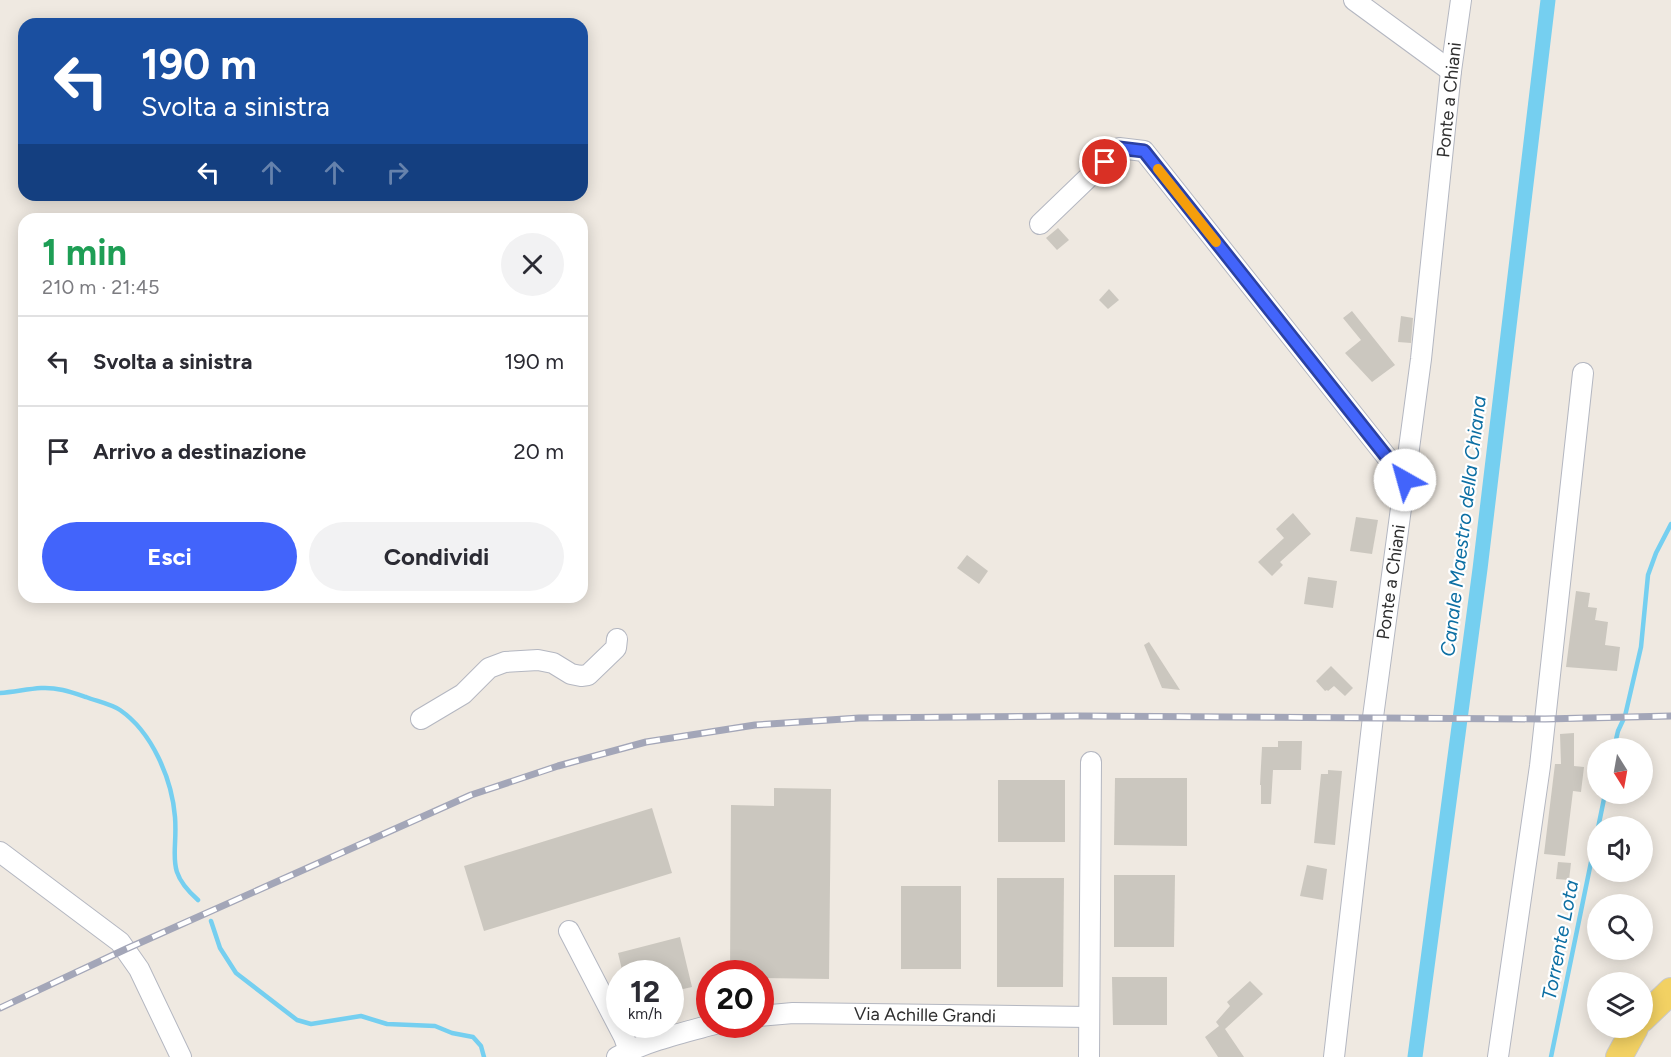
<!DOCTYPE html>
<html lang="it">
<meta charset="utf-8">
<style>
body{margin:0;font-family:Figtree,sans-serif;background:#f2f2f3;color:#2b2b33;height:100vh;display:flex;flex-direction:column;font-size:22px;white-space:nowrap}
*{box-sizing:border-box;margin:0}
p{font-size:20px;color:#7c7c81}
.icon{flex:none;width:33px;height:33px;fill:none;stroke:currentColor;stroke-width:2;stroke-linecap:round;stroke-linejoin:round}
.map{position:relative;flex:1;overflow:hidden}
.panel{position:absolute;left:18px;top:213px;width:570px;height:390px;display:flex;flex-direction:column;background:#fff;border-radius:18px;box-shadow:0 3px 15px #0003}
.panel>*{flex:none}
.hud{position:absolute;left:18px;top:18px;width:570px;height:183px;border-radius:18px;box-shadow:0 3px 15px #0003;background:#1a4fa0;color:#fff;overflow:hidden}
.needle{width:39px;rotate:169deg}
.tools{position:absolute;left:1587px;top:738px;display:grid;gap:12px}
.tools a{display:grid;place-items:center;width:66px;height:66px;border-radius:50%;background:#fff;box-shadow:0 3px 15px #0003;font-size:30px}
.speed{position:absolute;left:606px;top:960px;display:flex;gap:12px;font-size:30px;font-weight:700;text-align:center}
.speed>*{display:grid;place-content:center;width:78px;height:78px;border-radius:50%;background:#fff;box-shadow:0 3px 15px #0003;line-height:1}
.speed small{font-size:15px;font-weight:400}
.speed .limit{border:9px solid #d22;background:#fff;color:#111}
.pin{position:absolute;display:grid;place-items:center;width:51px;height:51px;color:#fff;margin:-26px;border:3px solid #fff;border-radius:50%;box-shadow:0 2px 6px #0007}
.me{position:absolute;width:66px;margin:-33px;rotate:322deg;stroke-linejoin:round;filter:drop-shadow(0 0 4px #0008)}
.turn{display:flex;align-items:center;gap:21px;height:126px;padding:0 24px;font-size:27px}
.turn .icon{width:78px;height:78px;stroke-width:2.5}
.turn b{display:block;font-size:42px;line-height:51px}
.lanes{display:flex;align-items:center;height:57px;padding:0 24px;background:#0003;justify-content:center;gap:30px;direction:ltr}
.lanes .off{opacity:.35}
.round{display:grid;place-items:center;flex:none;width:63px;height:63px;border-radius:32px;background:#f2f2f3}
.headline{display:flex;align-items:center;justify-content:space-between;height:102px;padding:0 24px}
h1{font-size:36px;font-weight:700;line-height:45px;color:#1e9e55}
.cta{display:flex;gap:12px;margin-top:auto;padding:12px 24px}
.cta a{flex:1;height:69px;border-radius:36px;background:#4264fb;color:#fff;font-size:24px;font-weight:700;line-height:69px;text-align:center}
.cta a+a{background:#f2f2f3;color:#2b2b33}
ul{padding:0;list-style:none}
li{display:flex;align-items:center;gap:18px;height:90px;padding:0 24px;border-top:2px solid #e1e1e2}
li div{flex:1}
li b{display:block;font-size:22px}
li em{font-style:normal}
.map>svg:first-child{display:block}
</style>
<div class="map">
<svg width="1671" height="1057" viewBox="0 0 1671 1057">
<rect width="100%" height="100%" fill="#efe9e1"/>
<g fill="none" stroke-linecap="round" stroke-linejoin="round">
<g stroke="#75cff0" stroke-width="4.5">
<path d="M0 693C14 692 27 689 41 688 57 687 71 692 86 697 96 701 111 704 120 710 152 732 172 779 175 817 178 856 164 870 198 900"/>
<path d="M1614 748 1618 731 1625 716 1641 647 1648 575 1656 553 1671 524"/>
<path d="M211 921 220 948 236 973 297 1020 311 1024 361 1016 387 1024 435 1026 452 1033 473 1037 481 1046 484 1057"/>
<path d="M1551 1057 1605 794"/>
</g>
<path stroke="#75cff0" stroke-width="15" d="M1415 1057 1480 569 1548 0"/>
</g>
<g fill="#cbc7bf">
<path d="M1058 228 1069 240 1057 250 1046 238Z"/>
<path d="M1109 289 1119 300 1108 309 1099 300Z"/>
<path d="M1352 311 1395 365 1372 382 1345 353 1361 340 1343 318Z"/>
<path d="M1401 316 1413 318 1411 343 1398 342Z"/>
<path d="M1293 513 1311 534 1280 562 1283 565 1272 576 1258 562 1284 538 1276 529Z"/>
<path d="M1356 517 1378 520 1372 554 1350 551Z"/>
<path d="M967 555 988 571 979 584 957 568Z"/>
<path d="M1308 577 1337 581 1333 608 1304 604Z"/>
<path d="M1576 591 1590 593 1588 607 1597 608 1595 620 1608 622 1605 645 1620 647 1617 671 1566 667Z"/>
<path d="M1149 642 1180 690 1162 688 1144 645Z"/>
<path d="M1331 666 1353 688 1345 696 1334 686 1328 691 1327 690 1325 691 1316 681Z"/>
<path d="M1574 733V766L1584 767 1581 792 1573 791 1565 856 1544 854 1555 764H1561L1560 734Z"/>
<path d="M1278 741H1302L1301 770H1273L1271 804H1261V785H1260L1262 747H1278Z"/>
<path d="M1328 770 1342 771 1335 845 1314 843 1321 774H1328Z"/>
<path d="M1115 778H1187V846L1114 845Z"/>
<rect x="998" y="780" width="67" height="62"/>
<path d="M774 788 831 789 829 979 760 978V974H730L731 805 774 806Z"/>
<path d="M652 808 672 873 484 931 464 866Z"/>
<path d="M1558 862 1571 863 1569 880 1556 879Z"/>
<path d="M1307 865 1327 869 1323 900 1300 896Z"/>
<path d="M1114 875H1175L1174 947H1114Z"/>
<path d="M997 878H1064L1063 987H997Z"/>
<rect x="901" y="886" width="60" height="83"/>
<path d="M680 937 692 987 670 992V974H623L618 953Z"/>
<path d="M1112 977H1167V1025H1113Z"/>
<path d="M1250 981 1263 994 1225 1029 1244 1057H1218L1205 1037 1219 1026 1216 1022 1230 1006 1227 1002Z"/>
</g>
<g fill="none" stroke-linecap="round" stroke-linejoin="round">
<defs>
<g id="minor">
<path d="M1354 0 1451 71"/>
<path d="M1040 224 1119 148 1144 151 1405 480"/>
<path d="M421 719 463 694 489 668 505 662 538 660 553 663 571 674 581 676 588 675 616 648 617 639"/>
<path d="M0 852 120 942 139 969 181 1057"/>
<path d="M569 931 624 1037 629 1051"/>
<path d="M760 1016 793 1013 1089 1017"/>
<path d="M617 1057C647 1041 682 1033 715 1024"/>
<path d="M1089 1057 1091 762"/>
<path d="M1334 1057 1373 717 1421 359 1451 71 1461 0"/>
<path d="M1498 1057 1540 766 1583 373"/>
</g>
<g id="major">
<path d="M1642 1019 1671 991"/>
<path d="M1619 1057 1635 1028"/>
</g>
</defs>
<use href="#minor" stroke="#b4b7c1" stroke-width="22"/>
<use href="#major" stroke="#c9c9c9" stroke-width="28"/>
<use href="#minor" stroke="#fff" stroke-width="20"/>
<use href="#major" stroke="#f2d163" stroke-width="26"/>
<defs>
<path id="rail" d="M0 1008 126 949 471 795 558 766 646 742 755 725 859 718 1080 716 1545 719 1671 716"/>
</defs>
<use href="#rail" stroke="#a3a6b8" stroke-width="7"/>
<use href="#rail" stroke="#fff" stroke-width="4.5" stroke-dasharray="14" stroke-linecap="butt"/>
</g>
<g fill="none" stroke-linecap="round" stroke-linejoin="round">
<defs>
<path id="route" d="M1105 162 1119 148 1144 151 1405 480"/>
</defs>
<use href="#route" stroke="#2b41a3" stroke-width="15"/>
<use href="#route" stroke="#4264fb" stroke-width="10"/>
<path stroke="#f59e0b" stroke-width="10" d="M1158 169 1216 242"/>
</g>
<g text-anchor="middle" stroke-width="4.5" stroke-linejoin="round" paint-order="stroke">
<g font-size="18" fill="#2e2e2e" stroke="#fff">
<text transform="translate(1449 100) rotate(-84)" y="6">Ponte a Chiani</text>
<text transform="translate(1391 582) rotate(-82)" y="6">Ponte a Chiani</text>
<text transform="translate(925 1015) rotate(1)" y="6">Via Achille Grandi</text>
</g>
<g font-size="20" font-style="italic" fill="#0d6fa3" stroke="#fff">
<text transform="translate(1463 526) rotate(-83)" y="7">Canale Maestro della Chiana</text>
<text transform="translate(1560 940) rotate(-79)" y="7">Torrente Lota</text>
</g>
</g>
</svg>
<div class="tools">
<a><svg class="needle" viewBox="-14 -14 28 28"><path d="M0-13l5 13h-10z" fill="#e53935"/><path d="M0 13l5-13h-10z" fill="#7c7c81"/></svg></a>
<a><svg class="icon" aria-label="sound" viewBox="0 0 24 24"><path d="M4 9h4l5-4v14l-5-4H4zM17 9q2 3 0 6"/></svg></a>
<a><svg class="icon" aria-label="search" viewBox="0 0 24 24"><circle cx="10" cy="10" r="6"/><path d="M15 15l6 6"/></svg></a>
<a><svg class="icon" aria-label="layers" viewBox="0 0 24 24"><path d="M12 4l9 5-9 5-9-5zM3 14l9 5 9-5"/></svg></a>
</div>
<div class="speed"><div>12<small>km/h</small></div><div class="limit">20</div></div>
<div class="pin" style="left:1105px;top:162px;background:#d93025"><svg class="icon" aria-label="arrive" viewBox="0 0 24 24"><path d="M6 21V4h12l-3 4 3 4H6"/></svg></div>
<svg class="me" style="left:1405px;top:480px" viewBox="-20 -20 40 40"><circle r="19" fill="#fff"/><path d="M0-13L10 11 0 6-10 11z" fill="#4264fb"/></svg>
<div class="hud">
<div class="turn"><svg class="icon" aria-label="left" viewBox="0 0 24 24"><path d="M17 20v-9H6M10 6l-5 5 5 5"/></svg><div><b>190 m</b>Svolta a sinistra</div></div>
<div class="lanes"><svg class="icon" aria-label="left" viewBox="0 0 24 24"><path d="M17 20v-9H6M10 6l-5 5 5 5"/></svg><svg class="icon off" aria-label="ahead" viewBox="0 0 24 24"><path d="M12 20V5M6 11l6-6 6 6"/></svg><svg class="icon off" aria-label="ahead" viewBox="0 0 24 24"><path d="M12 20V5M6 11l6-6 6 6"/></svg><svg class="icon off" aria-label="right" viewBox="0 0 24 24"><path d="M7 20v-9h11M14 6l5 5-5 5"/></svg></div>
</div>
<section class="panel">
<div class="headline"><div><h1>1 min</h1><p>210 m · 21:45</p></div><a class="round"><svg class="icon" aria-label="close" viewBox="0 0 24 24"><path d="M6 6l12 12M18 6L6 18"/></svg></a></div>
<ul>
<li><svg class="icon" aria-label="left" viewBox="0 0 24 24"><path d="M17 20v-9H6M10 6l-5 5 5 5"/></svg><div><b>Svolta a sinistra</b></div><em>190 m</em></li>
<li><svg class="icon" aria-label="arrive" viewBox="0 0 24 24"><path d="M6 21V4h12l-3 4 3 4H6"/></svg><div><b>Arrivo a destinazione</b></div><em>20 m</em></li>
</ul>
<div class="cta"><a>Esci</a><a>Condividi</a></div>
</section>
</div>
